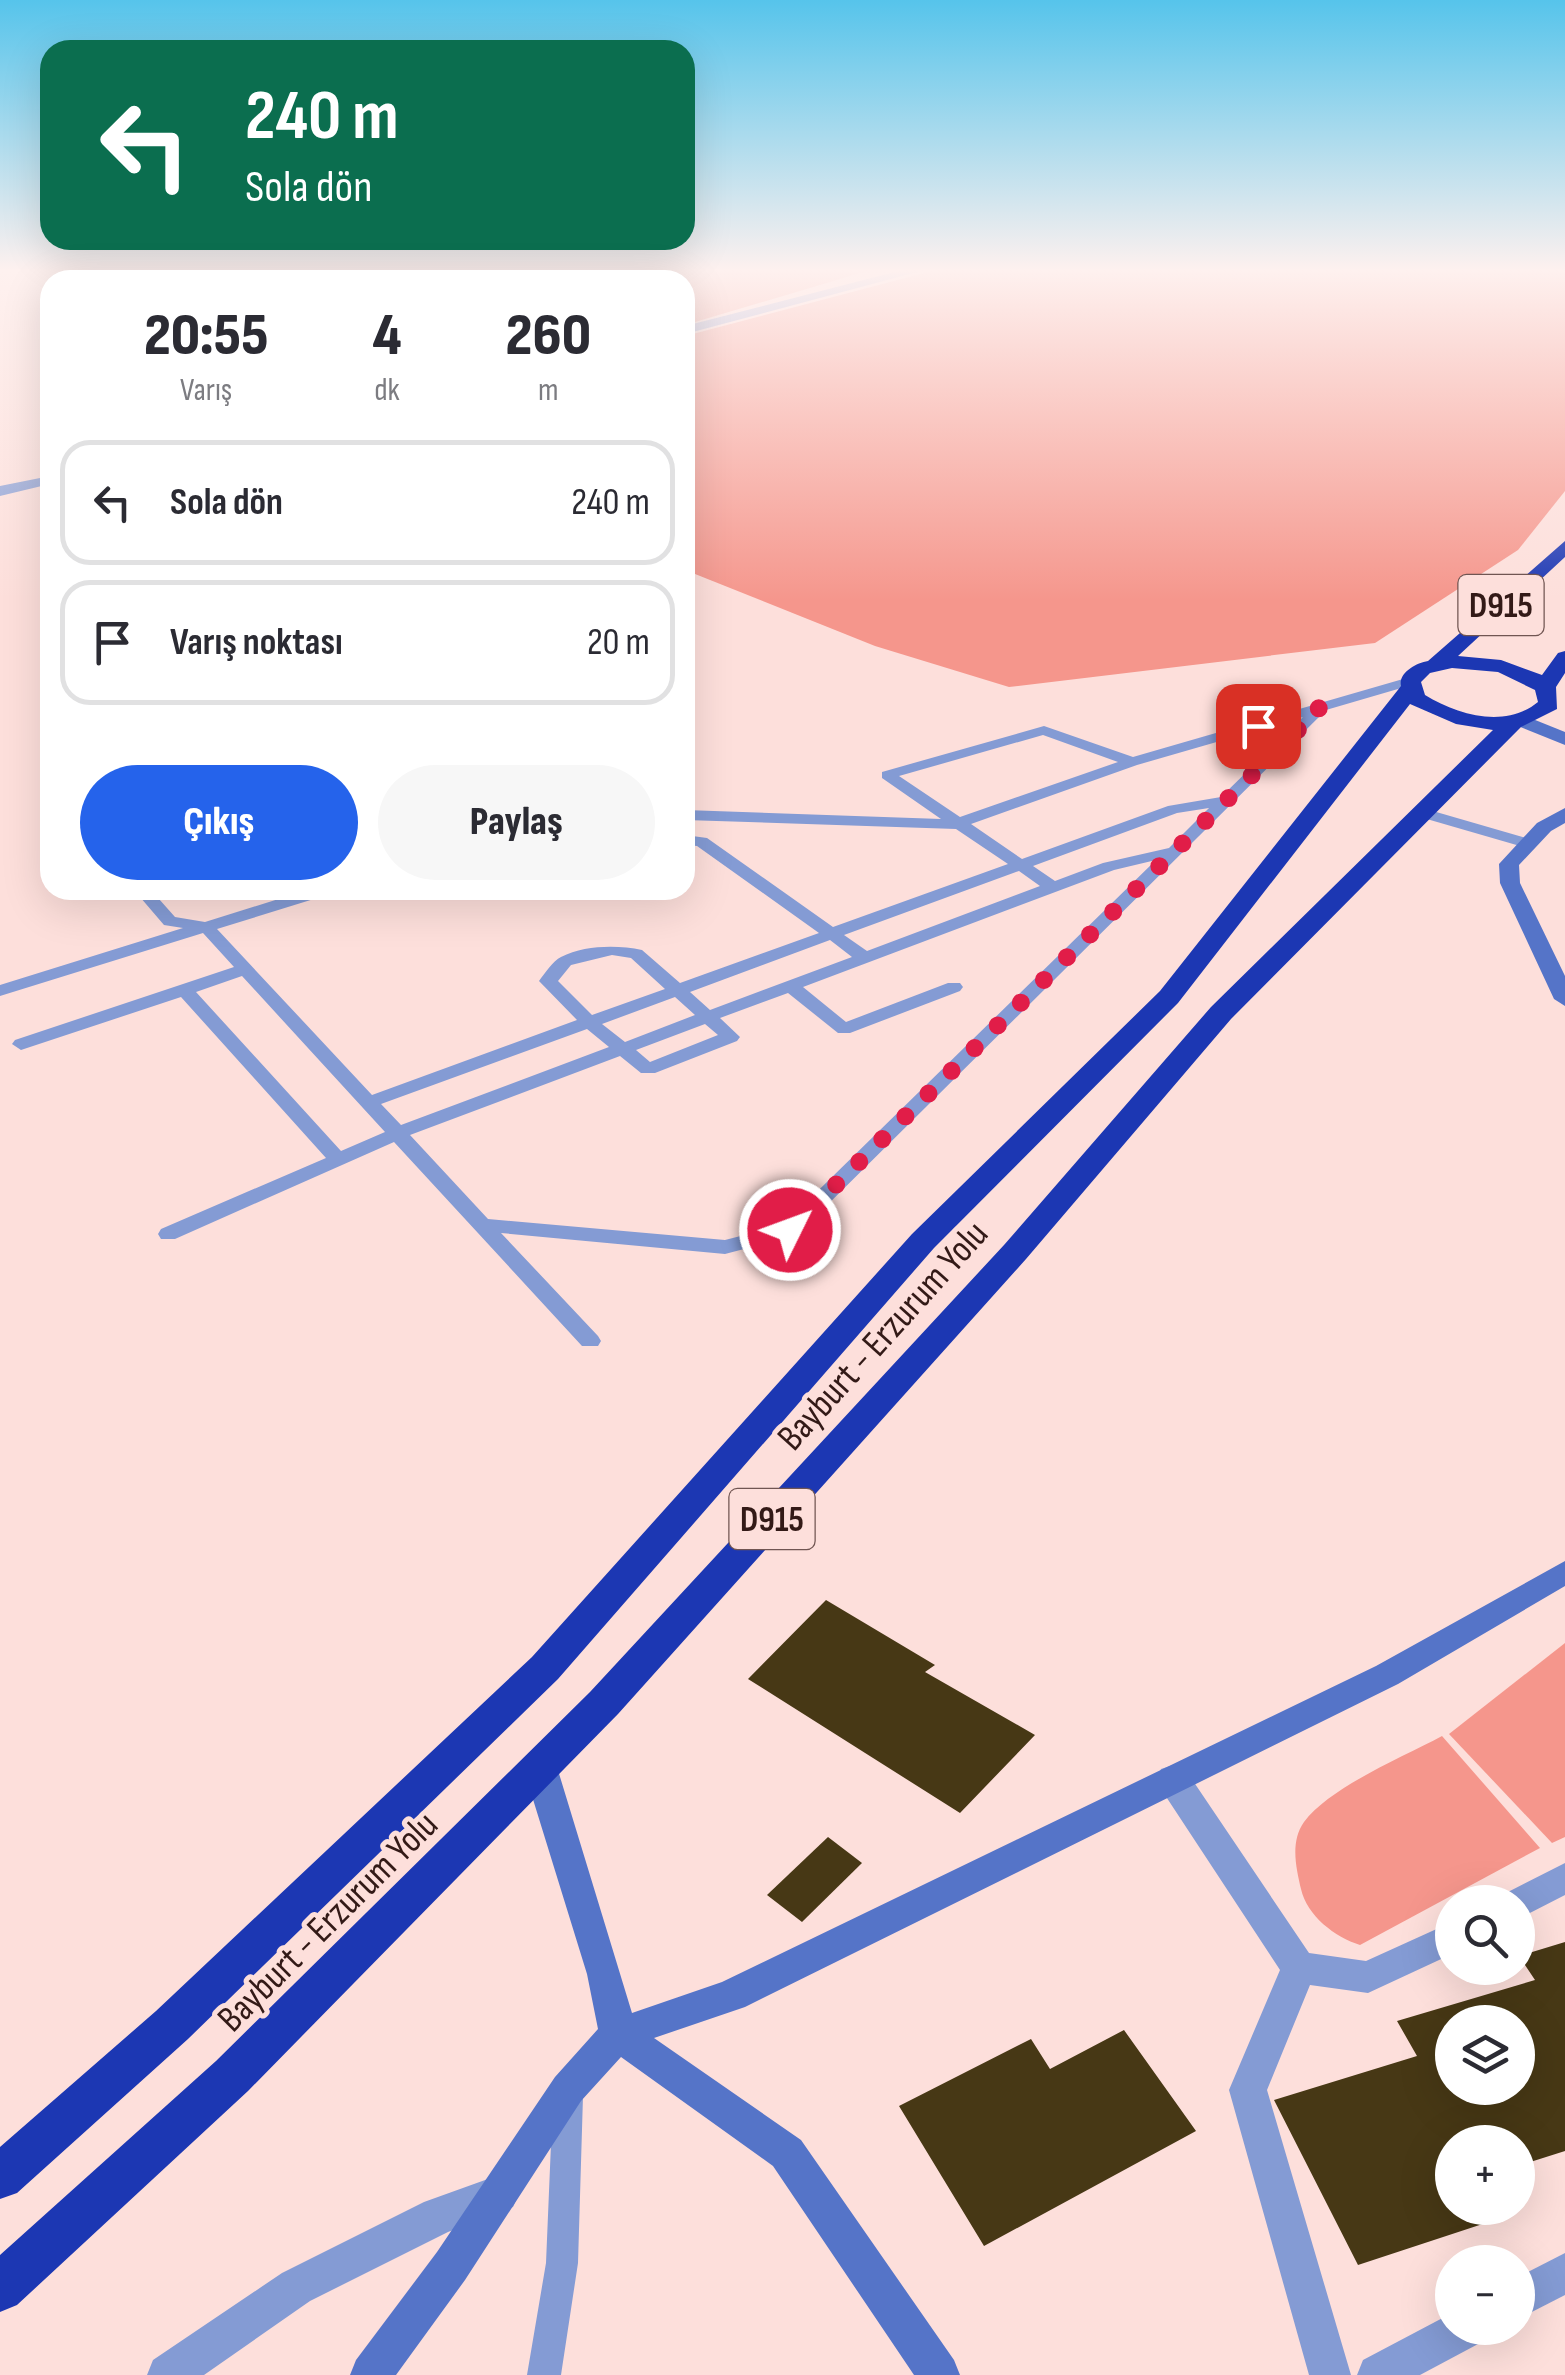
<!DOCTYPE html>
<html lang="tr">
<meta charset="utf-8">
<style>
body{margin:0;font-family:"Sofia Sans Condensed",sans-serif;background:#f7f7f7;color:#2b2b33;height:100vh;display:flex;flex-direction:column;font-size:38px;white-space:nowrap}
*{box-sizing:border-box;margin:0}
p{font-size:32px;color:#7c7c81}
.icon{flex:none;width:55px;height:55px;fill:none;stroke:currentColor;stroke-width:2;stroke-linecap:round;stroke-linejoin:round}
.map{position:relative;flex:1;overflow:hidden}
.details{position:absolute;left:40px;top:270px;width:655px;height:630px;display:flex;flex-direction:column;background:#fff;border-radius:30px;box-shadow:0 10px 40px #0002}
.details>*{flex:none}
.guide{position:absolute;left:40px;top:40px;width:655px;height:210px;border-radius:30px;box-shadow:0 10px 40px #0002;background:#0b6e4f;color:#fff;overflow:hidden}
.controls{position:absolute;left:1435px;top:1885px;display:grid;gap:20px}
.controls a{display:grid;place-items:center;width:100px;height:100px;border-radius:50%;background:#fff;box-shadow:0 10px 40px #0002;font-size:50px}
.pin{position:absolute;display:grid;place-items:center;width:85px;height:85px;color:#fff;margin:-42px;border-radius:20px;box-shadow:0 5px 15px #0006}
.me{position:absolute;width:110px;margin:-55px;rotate:48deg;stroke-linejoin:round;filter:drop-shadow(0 0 8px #0008)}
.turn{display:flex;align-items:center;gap:35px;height:210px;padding:0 40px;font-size:45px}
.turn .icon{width:130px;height:130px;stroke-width:2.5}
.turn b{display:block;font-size:70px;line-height:85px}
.eta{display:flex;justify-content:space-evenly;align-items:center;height:170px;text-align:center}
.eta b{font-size:60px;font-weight:800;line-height:70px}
.action{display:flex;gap:20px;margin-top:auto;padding:20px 40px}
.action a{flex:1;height:115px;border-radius:60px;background:#2563eb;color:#fff;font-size:40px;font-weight:800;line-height:115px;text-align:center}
.action a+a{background:#f7f7f7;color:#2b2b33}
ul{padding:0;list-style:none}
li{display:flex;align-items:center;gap:30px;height:125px;margin:0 20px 15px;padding:0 20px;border:5px solid #e1e1e2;border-radius:30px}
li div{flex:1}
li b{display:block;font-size:38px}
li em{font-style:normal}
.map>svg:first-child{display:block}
</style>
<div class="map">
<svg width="1565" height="2375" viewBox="0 0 1565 2375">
<rect width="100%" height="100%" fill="#fddfdb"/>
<g fill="#f5968c">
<path d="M655 268H877L685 325V280H599L649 276Z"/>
<path d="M943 268H1565V491L1518 550 1375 643 1009 687 875 646 685 570V336Z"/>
<path d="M1565 1643V1837L1552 1843 1449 1734Z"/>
<path d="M1442 1736 1540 1848 1360 1945C1335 1937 1307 1916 1301 1889 1296 1867 1290 1842 1304 1822 1330 1787 1403 1757 1442 1736Z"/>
</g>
<g fill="#473815" fill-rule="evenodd">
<path d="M826 1600 935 1665 925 1672 1035 1735 960 1813 748 1679Z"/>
<path d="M828 1837 862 1863 802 1922 767 1895Z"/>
<path d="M1565 1942V2151L1518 2166V2142H1452V2208H1512L1513 2214 1358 2265 1274 2100 1417 2056 1397 2021 1535 1980 1519 1956ZM1452 2022H1518V2088H1452Z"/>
<path d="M1124 2030 1196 2131 984 2246 899 2106 1031 2039 1050 2069Z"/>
</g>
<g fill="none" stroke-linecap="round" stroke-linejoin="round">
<g fill="#849bd4" fill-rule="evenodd">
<path d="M1410 677 1415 678V684L1326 710 797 1235 725 1254 501 1233 598 1336 601 1341 598 1346H582L394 1142 175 1239H161L158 1234 161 1229 326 1158 181 997 27 1048 21 1050 12 1044 15 1040 234 967 203 933 0 996V985L183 928 164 925 134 890H151L175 917 205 922 307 890H332L330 894 217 929 372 1095 577 1020 539 981C545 973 553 961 561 957 585 945 617 945 642 950L680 983 819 933 697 846 685 845V835L707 838 833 927 1008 864 956 829 685 820V810L941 819 882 778V772L1044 726 1133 757ZM1303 717 1221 797 1168 806 1022 859 971 824 1137 765ZM1043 735 1118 762 960 817 899 776ZM1209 808 1169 848 1103 863 1055 881 1033 866 1177 813ZM1156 860 783 1225 725 1240 488 1219 410 1135 620 1056 641 1073H655L737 1041 740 1037 720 1018 788 993 838 1033H850L960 991 963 987 960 983H948L846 1022 803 987 1114 870ZM1019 871 1040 886 867 951 844 935ZM830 940 852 957 710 1010 690 992ZM612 955 631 958 665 989 592 1015 558 981 571 965ZM242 976 385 1132 341 1151 196 992ZM675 997 695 1015 625 1042 602 1024ZM705 1024 718 1035 650 1062 636 1050ZM587 1029 609 1047 401 1125 381 1104Z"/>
<path d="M1419 807 1533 840 1535 843 1527 848 1413 815V809Z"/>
<path d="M568 2082 579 2086 583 2096 578 2263 561 2375H527L546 2263 553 2096 557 2086Z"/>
</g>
<g fill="#849bd4" fill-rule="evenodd">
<path d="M910 268H932L685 334V326Z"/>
<path d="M50 476V484L0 496V486Z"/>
<path d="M1173 1765 1185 1769 1309 1953 1366 1961 1452 1922V1954L1368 1993 1310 1985 1267 2090 1351 2375H1309L1229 2090 1280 1970 1161 1789 1156 1779 1161 1769Z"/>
<path d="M1565 1863V1895L1518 1919V1902H1501L1506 1893Z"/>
<path d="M499 2175 513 2181 519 2194 513 2207 448 2232 310 2301 204 2375H147L153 2360 282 2273 424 2202Z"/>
<path d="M1565 2253V2295L1518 2319V2277Z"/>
<path d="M1452 2313V2328H1485L1480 2343 1420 2375H1357L1363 2360Z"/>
</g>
<g fill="#5574c8" fill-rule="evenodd">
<path d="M1520 714 1565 732V745L1513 724 1511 720Z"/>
<path d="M1565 808V823L1551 831 1519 865 1520 883 1565 976V1006L1554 999 1500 883 1499 864 1537 823Z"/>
<path d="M1565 1561V1586L1398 1684 745 2007 654 2038 801 2140 954 2360 960 2375H914L773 2166 621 2057 581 2101 465 2280 396 2375H350L356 2360 437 2252 555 2077 598 2029 587 1974 523 1767 528 1757 540 1753 552 1757 557 1767 632 2013 722 1982 1376 1666Z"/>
</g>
<path fill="#1c37b3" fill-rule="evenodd" d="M1565 541V557L1458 656 1501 660 1542 675 1558 653 1565 651V673L1556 687 1557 709 1521 727 1231 1019 1026 1259 618 1714 248 2091 17 2305 0 2312V2255L216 2061 590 1692 1004 1245 1211 1007 1493 730 1456 724 1410 704 1178 1003 934 1248 558 1679 188 2039 17 2193 0 2199V2147L156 2011 532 1657 912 1234 1160 991 1401 686C1398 673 1416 663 1428 661ZM1452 668 1498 672 1535 690 1538 702C1505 729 1458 715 1425 695L1421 682 1430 673Z"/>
</g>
<linearGradient id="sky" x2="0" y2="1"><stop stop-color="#56c4eb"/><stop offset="0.45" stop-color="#fef1ef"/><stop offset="1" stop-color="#fef1ef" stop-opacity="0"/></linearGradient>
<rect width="1565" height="601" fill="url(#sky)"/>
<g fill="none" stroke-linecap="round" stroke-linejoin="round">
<path stroke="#e11d48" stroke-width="18" stroke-dasharray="0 32.4" d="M790 1230 1320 708 1258 726"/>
</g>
<g text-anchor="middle" stroke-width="10" stroke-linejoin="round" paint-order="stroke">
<g fill="#fddfdb" stroke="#705552" stroke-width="2.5">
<rect x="1458.5" y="575" width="85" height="60" rx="8"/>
<rect x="729.5" y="1489" width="85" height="60" rx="8"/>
</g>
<g font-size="35" font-weight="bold" fill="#331a17">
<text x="1501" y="617">D915</text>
<text x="772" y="1531">D915</text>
</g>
<g font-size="38" fill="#331a17" stroke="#fddfdb">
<text transform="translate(882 1335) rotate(-48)" y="13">Bayburt - Erzurum Yolu</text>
<text transform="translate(327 1921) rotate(-45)" y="13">Bayburt - Erzurum Yolu</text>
</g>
</g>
</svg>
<div class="controls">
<a><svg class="icon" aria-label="search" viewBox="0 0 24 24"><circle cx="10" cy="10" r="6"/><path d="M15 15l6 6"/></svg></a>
<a><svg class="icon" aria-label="layers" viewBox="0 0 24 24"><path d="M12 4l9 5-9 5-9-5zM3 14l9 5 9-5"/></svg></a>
<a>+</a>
<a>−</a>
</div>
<div class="pin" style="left:1258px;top:726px;background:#d93025"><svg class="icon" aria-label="arrive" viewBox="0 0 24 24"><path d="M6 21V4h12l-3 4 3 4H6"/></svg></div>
<svg class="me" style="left:790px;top:1230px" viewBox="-20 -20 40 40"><circle r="17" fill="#e11d48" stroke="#fff" stroke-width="3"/><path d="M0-11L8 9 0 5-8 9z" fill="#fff"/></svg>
<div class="guide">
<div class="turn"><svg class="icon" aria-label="left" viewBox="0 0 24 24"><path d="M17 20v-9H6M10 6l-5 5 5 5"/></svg><div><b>240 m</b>Sola dön</div></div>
</div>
<section class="details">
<div class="eta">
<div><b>20:55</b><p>Varış</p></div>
<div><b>4</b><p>dk</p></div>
<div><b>260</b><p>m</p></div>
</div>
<ul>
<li><svg class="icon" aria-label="left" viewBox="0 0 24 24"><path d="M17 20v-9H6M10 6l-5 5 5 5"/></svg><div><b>Sola dön</b></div><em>240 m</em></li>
<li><svg class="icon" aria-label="arrive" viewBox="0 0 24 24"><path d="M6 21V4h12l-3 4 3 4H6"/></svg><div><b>Varış noktası</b></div><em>20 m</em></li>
</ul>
<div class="action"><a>Çıkış</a><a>Paylaş</a></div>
</section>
</div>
